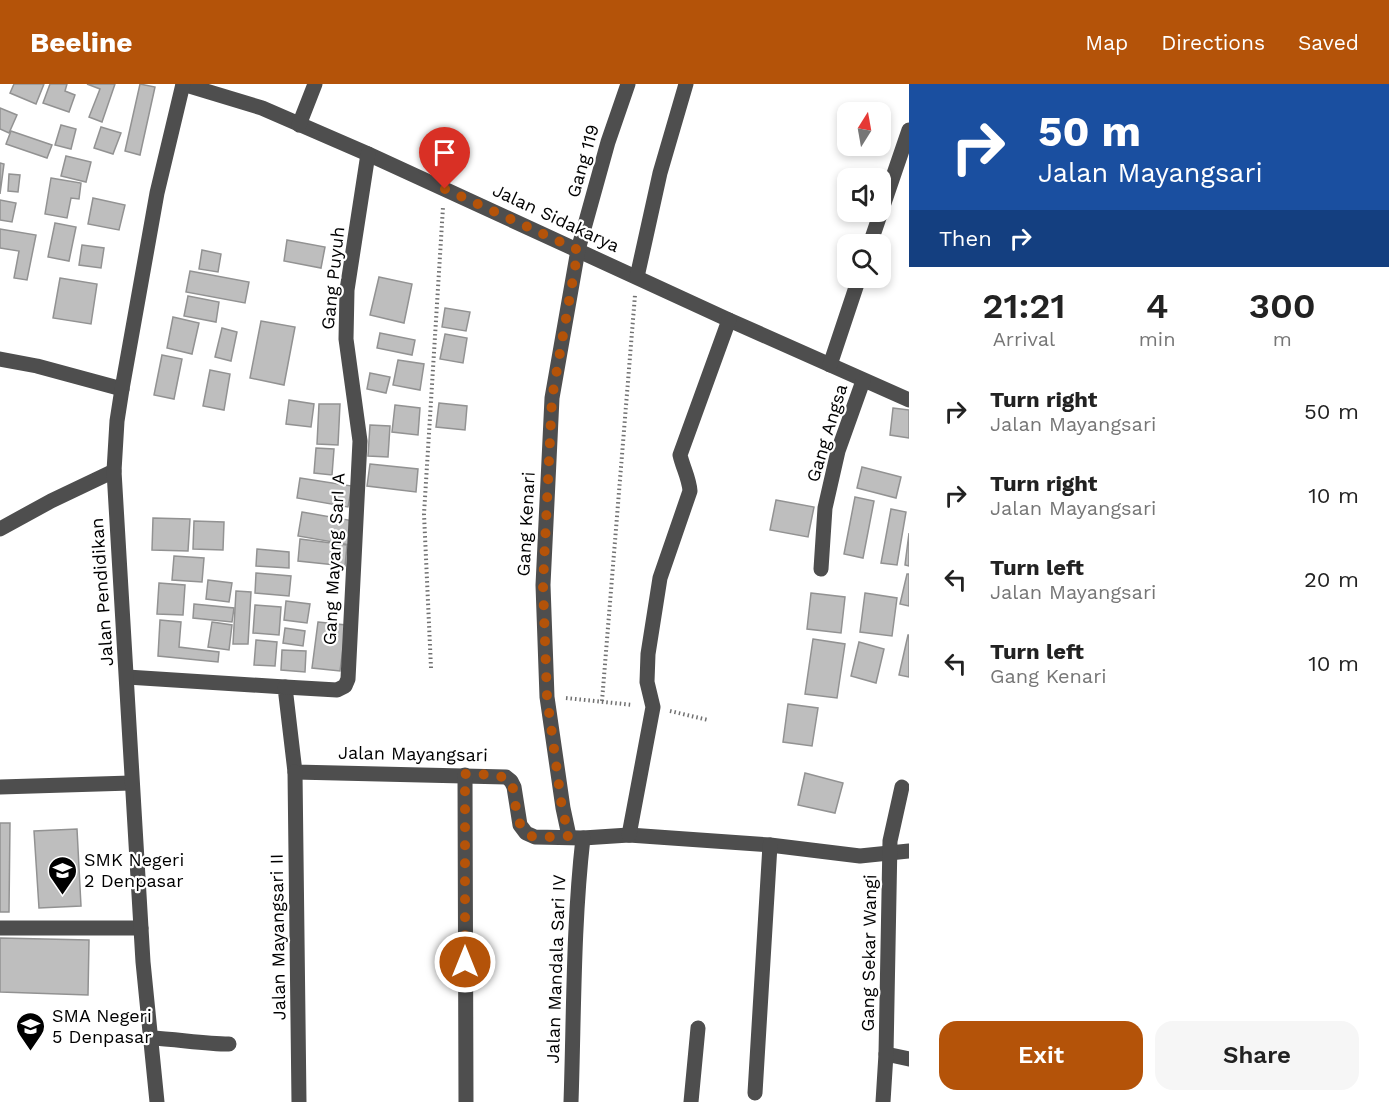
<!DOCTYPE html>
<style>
body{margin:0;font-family:"Work Sans",sans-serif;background:#f6f6f6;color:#222;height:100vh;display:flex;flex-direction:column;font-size:22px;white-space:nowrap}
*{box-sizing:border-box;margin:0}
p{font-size:20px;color:#767676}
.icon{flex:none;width:33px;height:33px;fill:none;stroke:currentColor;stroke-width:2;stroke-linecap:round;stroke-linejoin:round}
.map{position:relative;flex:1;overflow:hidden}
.details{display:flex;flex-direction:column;background:#fff;width:480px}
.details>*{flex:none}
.top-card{background:#1a4fa0;color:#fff;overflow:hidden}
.needle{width:39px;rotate:11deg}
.controls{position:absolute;left:837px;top:18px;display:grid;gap:12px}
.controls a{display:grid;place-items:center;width:54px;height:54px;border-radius:12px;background:#fff;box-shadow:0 3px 9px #0003;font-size:30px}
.pin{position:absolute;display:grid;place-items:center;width:51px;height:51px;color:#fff;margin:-62px -26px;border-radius:50% 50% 50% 0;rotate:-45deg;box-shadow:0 0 6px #0007}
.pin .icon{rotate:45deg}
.me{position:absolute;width:66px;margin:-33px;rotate:0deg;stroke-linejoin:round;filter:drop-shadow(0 0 4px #0008)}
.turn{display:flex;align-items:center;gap:21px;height:126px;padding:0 30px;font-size:27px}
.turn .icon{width:78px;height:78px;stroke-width:2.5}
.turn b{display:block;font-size:42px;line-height:51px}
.then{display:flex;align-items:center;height:57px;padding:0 30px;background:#0003;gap:12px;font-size:22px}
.eta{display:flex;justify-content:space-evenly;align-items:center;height:102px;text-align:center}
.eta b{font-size:36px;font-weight:600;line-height:42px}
.cta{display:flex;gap:12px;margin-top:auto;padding:12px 30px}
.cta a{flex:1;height:69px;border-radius:18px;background:#b45309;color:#fff;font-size:24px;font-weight:600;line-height:69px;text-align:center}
.cta a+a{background:#f6f6f6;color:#222}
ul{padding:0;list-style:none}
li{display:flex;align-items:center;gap:18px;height:84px;padding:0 30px}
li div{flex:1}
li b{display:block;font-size:22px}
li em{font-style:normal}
header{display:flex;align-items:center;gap:36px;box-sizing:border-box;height:84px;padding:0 30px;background:#b45309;color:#fff}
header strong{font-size:28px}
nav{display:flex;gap:33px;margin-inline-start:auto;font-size:21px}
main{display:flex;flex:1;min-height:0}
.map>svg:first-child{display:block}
</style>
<header>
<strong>Beeline</strong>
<nav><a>Map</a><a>Directions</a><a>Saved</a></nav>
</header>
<main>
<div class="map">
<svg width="909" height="1018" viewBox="0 0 909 1018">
<rect width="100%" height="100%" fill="#fff"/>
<g fill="#bebebe" stroke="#929292" stroke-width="1.5">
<path d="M14 0H44L36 20 10 9Z"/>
<path d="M50 0H67L65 7 75 11 69 28 43 19Z"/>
<path d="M87 0H115L102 38 89 33 100 5Z"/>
<path d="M140 0 155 3 140 71 125 67Z"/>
<path d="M0 24 17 31 9 49 0 45Z"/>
<path d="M61 41 76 45 71 65 55 61Z"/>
<path d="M101 43 121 49 113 70 94 64Z"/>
<path d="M11 47 52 61 47 74 6 60Z"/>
<path d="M66 72 91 78 86 98 61 92Z"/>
<path d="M0 79 4 80 0 110Z"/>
<path d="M9 90 20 91 18 108 8 107Z"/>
<path d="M51 94 81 99 79 115 71 114 67 134 45 130Z"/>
<path d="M93 114 125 121 119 146 88 140Z"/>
<path d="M0 116 16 119 12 138 0 136Z"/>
<path d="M55 139 76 143 69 177 48 173Z"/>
<path d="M0 145 36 151 27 196 14 194 19 167 0 164Z"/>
<path d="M287 156 325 163 321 184 284 177Z"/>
<path d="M82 161 104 164 101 184 79 181Z"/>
<path d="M202 166 221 170 218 188 199 185Z"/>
<path d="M190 187 249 198 245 219 186 208Z"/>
<path d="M379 193 412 200 404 239 370 231Z"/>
<path d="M60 194 97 200 91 240 53 234Z"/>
<path d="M188 212 219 218 216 238 184 232Z"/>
<path d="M445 224 470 228 466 247 442 243Z"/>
<path d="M173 233 199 239 192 270 167 264Z"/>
<path d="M261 237 295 243 284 301 250 294Z"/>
<path d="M222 244 237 248 231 277 215 273Z"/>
<path d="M380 249 415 256 412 271 377 264Z"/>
<path d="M445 250 467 254 463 279 440 275Z"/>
<path d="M162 271 182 275 174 315 154 311Z"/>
<path d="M398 276 424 280 420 306 393 301Z"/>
<path d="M210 286 230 290 224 326 203 322Z"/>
<path d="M370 289 390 293 386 309 367 305Z"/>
<path d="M289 316 314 320 311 343 286 340Z"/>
<path d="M439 319 467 322 465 346 436 343Z"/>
<path d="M319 320H340L338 361 317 360Z"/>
<path d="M395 321 420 324 418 351 392 348Z"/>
<path d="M893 324 909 326V354L890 351Z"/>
<path d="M370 341 390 342 388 373 368 372Z"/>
<path d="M316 364 334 365 332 391 314 389Z"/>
<path d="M370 380 418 385 416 408 367 402Z"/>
<path d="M862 383 901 393 896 414 857 404Z"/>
<path d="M300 394 352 402 348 423 297 414Z"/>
<path d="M855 413 874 417 863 474 844 470Z"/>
<path d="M776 416 814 423 808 453 770 446Z"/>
<path d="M891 425 906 428 897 481 881 479Z"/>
<path d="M302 428 354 437 350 461 298 452Z"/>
<path d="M153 434 190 435 188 467 152 466Z"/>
<path d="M194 437 224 438 223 466 193 465Z"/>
<path d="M909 449V482L905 481Z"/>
<path d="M300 455 347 461 345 482 298 477Z"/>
<path d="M257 465 289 468V484L256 482Z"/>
<path d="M174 472 204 474 202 498 172 496Z"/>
<path d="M256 489 291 492 289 512 255 509Z"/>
<path d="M907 490H909V522L900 520Z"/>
<path d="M208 496 232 499 229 518 206 515Z"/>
<path d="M159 499 185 501 183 531 157 530Z"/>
<path d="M236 507 251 508 248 560H233Z"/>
<path d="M811 509 845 513 841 549 807 545Z"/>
<path d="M865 509 897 514 892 552 860 548Z"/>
<path d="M286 517 310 520 307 539 284 536Z"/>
<path d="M194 520 234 524 232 538 193 534Z"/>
<path d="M255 521 281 523 279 551 253 549Z"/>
<path d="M160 536 181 538 179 563 219 568 218 578 158 572Z"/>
<path d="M212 538 232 541 229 566 208 563Z"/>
<path d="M318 538 346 541 340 587 312 584Z"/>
<path d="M285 544 305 547 303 562 283 559Z"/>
<path d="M908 551H909V593L899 591Z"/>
<path d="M813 555 845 560 837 614 805 610Z"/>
<path d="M256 556 277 558 275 582 254 581Z"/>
<path d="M859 558 884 565 876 599 851 592Z"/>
<path d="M282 566 306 567 305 588 281 586Z"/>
<path d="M788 620 818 624 812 662 783 658Z"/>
<path d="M805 689 843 699 835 729 798 721Z"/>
<path d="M0 739H10L9 828H0Z"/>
<path d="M77 745 81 822 39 824 34 747Z"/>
<path d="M0 854 89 856 88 911 0 908Z"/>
</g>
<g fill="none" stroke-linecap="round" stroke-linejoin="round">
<g stroke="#707070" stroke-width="4" stroke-dasharray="1.5 3" stroke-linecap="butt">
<path d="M431 584 424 430 443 123"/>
<path d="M566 614 633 621"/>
<path d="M602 617 635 211"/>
<path d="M670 627 708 636"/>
</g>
<g stroke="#4e4e4e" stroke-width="15">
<path d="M183 0 262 24 368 70 729 236 909 316"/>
<path d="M299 41 315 0"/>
<path d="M870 160 909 46"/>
<path d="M637 193 660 89 686 0"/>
<path d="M0 275 37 282 122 305"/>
<path d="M830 281 859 194"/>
<path d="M0 445 51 417 114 387"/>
<path d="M821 485 825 424 838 367 863 297"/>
<path d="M127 593 285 603 295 688 506 693 511 697 514 703 520 741 526 749 535 753 583 754 629 751 770 761 860 772 909 767"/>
<path d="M285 603 337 606 345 602 348 595 360 357 346 255 347 206 368 70"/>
<path d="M295 688 299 1018"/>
<path d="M465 691 466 1018"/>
<path d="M0 703 131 699"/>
<path d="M629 751 653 623 647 598 648 570 660 494 690 407C689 394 683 384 680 371L729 236"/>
<path d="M569 752 563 724 547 613 543 501 552 314 578 166 608 58 628 0"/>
<path d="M0 844H141"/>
<path d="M150 954C177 955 203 960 229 960"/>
<path d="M886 970 909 975"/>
<path d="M755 1009 770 761"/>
<path d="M157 1018 143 878 114 387 117 337 122 305 157 109 183 0"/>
<path d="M571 1018C574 930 573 842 583 754"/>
<path d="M691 1018 698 944"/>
<path d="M883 1018 886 970 890 757 902 703"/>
</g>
</g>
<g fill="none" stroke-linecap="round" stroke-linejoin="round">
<path stroke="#b45309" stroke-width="10" stroke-dasharray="0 18" d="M445 105 578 166 552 314 543 501 547 613 562 724 569 752C558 752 546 754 536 753 513 751 517 713 511 697L497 691 465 690V878"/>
</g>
<defs>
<symbol id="school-pin" viewBox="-11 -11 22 30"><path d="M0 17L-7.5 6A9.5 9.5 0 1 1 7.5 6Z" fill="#000" stroke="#fff"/><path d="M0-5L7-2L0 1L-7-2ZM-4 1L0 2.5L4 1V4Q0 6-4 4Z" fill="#fff"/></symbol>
</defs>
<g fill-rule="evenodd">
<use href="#school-pin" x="46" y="770" width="33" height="45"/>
<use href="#school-pin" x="14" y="926" width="33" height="45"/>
</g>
<g text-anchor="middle" stroke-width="4.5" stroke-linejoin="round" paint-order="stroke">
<g font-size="18" fill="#000" stroke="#fff">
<text transform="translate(583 77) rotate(-74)" y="6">Gang 119</text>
<text transform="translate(556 134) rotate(25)" y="6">Jalan Sidakarya</text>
<text transform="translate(333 194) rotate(-84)" y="6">Gang Puyuh</text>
<text transform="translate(827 349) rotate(-73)" y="6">Gang Angsa</text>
<text transform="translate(526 440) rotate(-87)" y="6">Gang Kenari</text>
<text transform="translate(334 475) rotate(-87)" y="6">Gang Mayang SarI A</text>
<text transform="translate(102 508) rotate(-94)" y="6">Jalan Pendidikan</text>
<text transform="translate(413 670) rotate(1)" y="6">Jalan Mayangsari</text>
<text transform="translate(278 853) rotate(-91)" y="6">Jalan Mayangsari II</text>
<text transform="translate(869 869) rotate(-89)" y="6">Gang Sekar Wangi</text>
<text transform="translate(556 885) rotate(-88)" y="6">Jalan Mandala Sari IV</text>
</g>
<g font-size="18" fill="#000" stroke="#fff" text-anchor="start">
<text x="84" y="782">SMK Negeri<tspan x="84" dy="21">2 Denpasar</tspan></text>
<text x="52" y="938">SMA Negeri<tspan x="52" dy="21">5 Denpasar</tspan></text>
</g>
</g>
</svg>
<div class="controls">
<a><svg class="needle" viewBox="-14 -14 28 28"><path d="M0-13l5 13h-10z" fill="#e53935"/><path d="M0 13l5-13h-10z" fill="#767676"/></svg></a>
<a><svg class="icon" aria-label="sound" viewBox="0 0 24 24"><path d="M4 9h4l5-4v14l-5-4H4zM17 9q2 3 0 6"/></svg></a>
<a><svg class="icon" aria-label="search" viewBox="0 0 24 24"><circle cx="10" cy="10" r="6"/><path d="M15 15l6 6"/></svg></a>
</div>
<div class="pin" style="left:445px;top:105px;background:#d93025"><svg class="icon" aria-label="arrive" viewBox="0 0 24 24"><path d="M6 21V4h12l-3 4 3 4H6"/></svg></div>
<svg class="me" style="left:465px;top:878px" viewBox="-20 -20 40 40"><circle r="17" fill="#b45309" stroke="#fff" stroke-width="3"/><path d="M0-11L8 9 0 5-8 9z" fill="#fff"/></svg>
</div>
<section class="details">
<div class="top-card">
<div class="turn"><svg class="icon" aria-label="right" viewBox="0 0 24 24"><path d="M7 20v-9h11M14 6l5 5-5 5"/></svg><div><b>50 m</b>Jalan Mayangsari</div></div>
<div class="then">Then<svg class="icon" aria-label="right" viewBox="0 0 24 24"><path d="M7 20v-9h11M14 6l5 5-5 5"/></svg></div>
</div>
<div class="eta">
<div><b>21:21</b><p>Arrival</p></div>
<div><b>4</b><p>min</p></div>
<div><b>300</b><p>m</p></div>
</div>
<ul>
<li><svg class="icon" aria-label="right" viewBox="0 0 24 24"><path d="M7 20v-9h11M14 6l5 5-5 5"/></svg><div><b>Turn right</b><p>Jalan Mayangsari</p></div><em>50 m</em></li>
<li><svg class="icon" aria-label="right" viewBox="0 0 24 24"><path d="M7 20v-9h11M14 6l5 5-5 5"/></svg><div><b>Turn right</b><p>Jalan Mayangsari</p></div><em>10 m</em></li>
<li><svg class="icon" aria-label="left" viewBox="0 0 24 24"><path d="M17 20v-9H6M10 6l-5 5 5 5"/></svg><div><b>Turn left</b><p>Jalan Mayangsari</p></div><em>20 m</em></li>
<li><svg class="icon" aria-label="left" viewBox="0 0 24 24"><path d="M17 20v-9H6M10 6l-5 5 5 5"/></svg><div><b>Turn left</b><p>Gang Kenari</p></div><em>10 m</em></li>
</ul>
<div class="cta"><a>Exit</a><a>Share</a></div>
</section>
</main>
